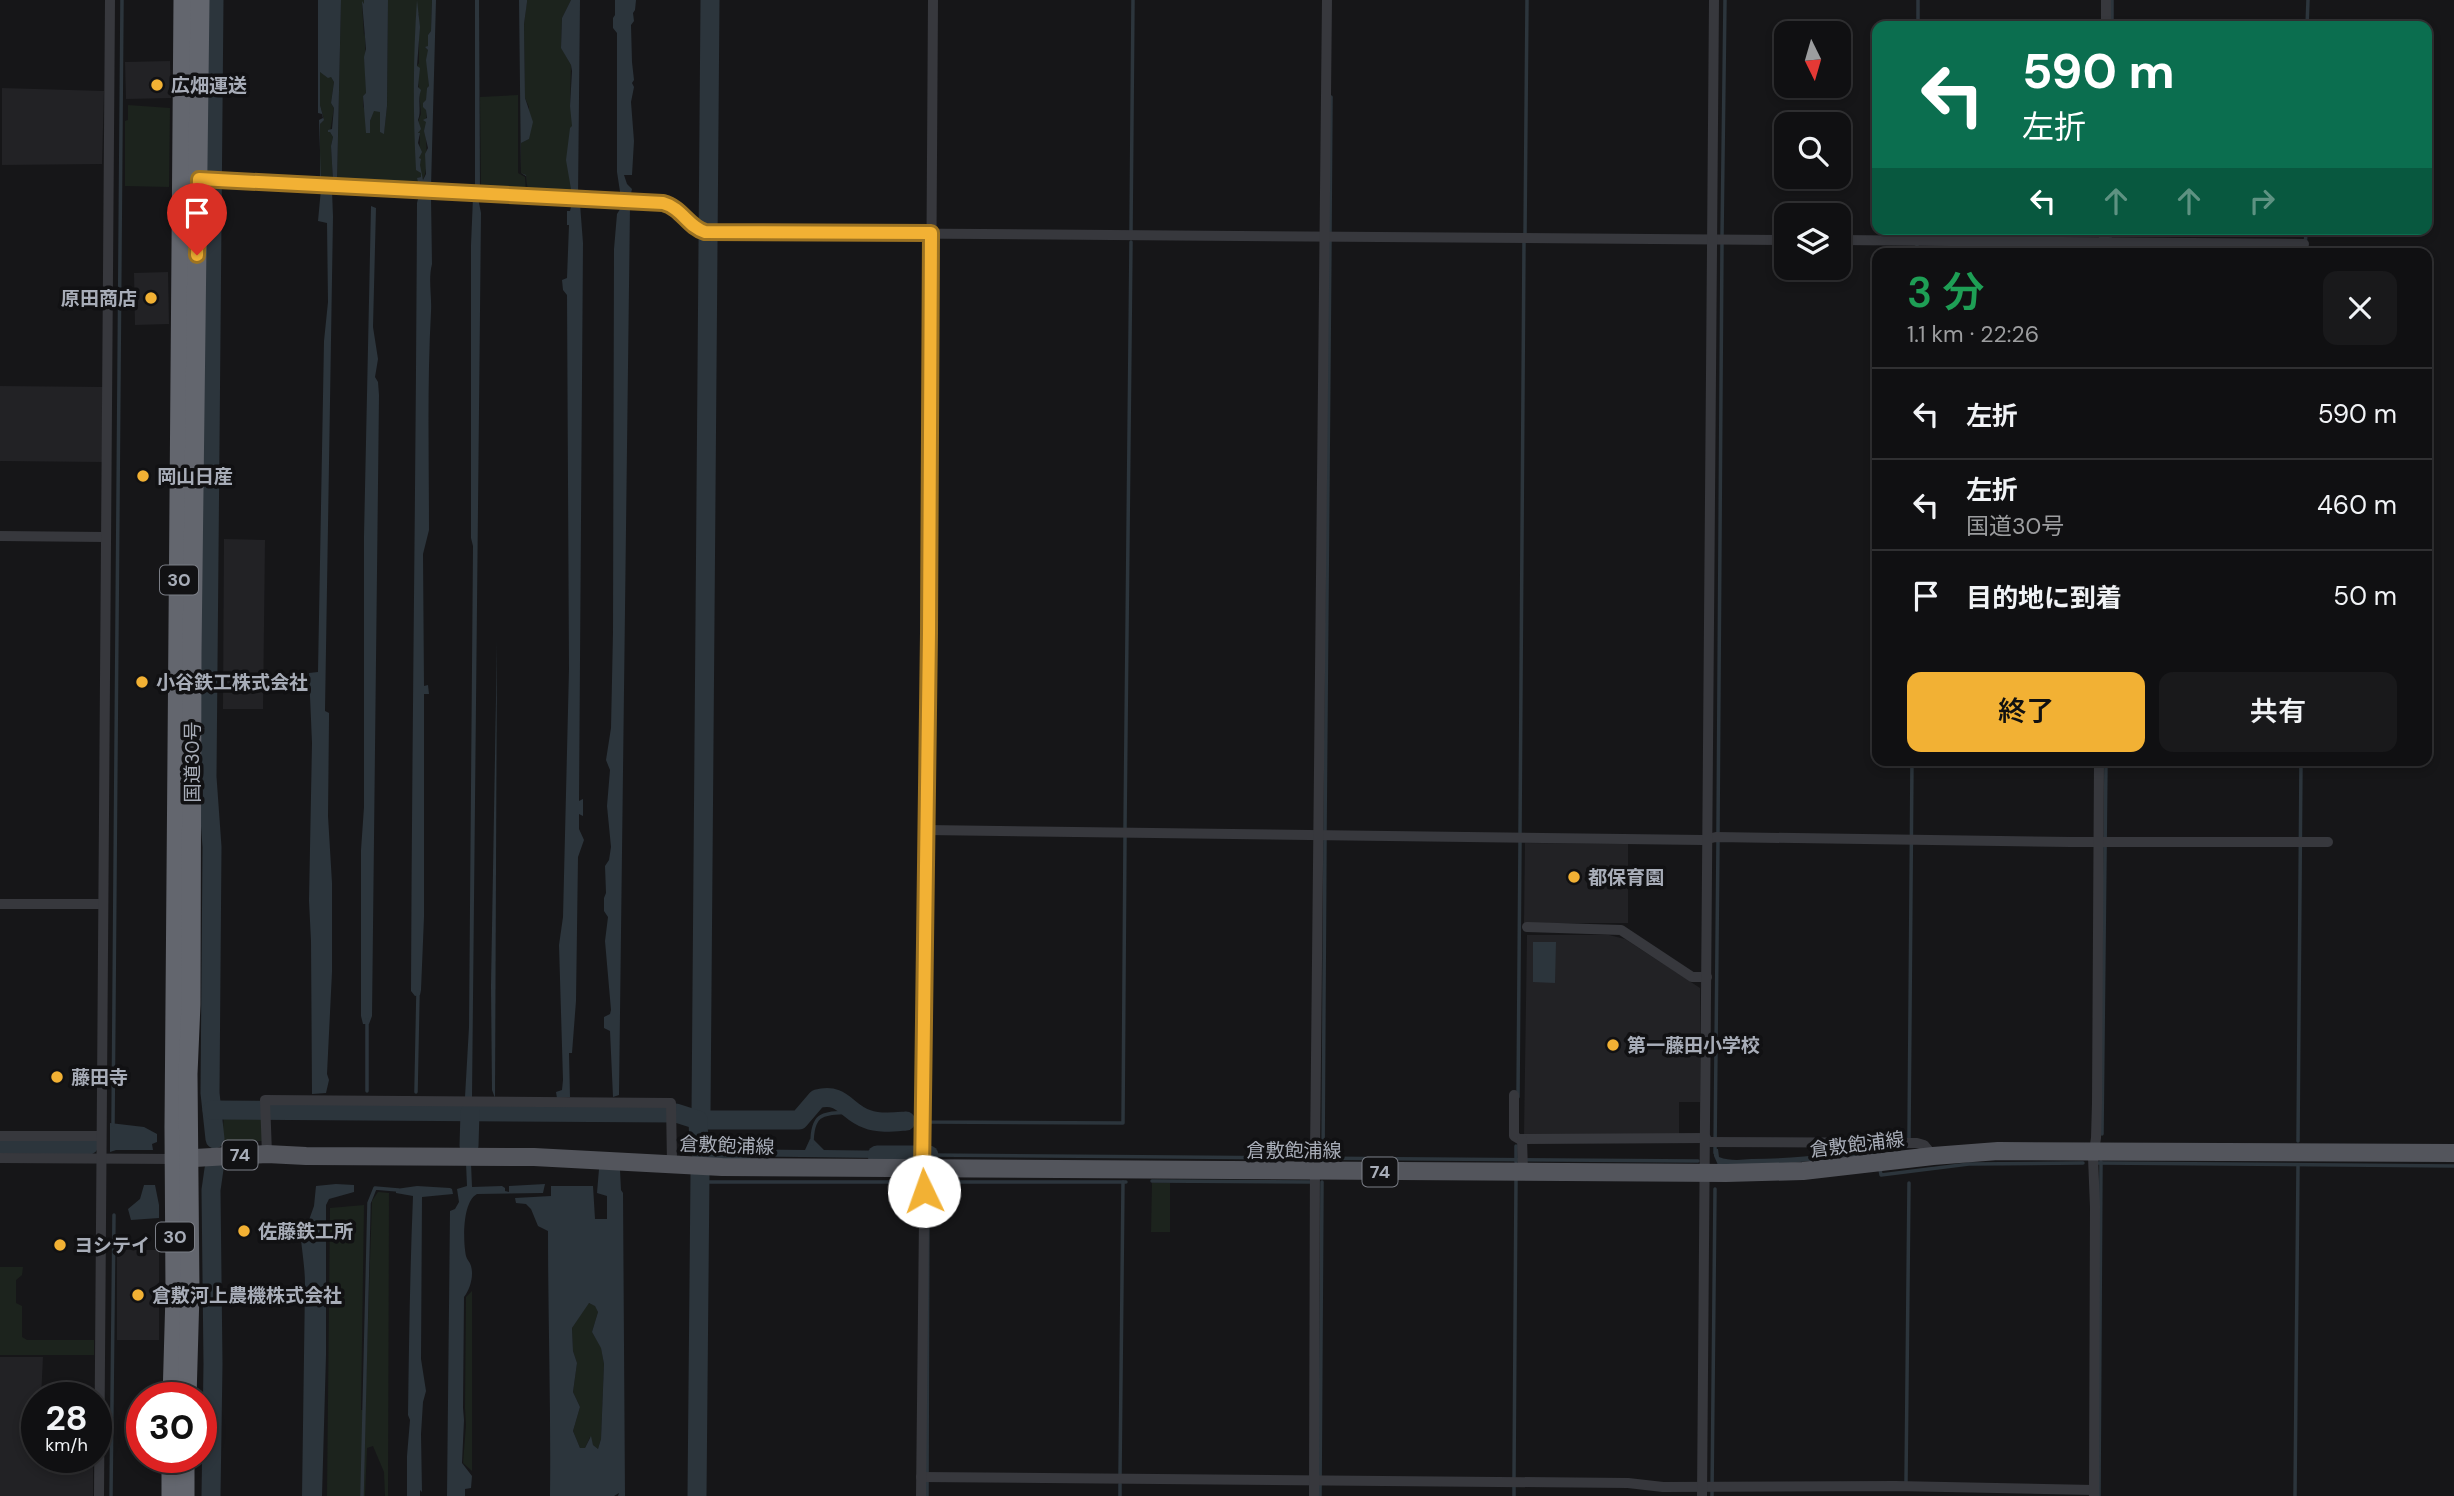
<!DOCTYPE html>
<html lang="ja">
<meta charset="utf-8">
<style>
body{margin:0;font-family:"DM Sans","Noto Sans JP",sans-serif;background:#19191b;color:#f1f3f6;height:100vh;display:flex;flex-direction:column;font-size:26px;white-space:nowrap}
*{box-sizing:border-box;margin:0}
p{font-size:23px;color:#9c9d9f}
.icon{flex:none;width:38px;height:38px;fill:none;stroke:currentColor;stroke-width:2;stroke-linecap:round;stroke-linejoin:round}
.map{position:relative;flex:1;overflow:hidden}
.details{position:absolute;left:1872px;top:248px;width:560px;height:518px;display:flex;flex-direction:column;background:#101012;border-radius:14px;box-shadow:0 4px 10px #0003,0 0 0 2px #303032}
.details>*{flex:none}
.guide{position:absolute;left:1872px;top:21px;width:560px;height:214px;border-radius:14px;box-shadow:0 4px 10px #0003,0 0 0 2px #303032;background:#0b6e4f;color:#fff;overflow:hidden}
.needle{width:46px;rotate:175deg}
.tools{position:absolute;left:1774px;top:21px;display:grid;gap:14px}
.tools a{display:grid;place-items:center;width:77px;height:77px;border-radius:14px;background:#101012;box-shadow:0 4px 10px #0003,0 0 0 2px #303032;font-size:35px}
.speed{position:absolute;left:21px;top:1382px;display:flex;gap:14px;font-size:35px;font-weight:700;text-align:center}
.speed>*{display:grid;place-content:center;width:91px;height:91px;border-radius:50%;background:#101012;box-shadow:0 4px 10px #0003,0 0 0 2px #303032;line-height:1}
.speed small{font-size:18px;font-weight:400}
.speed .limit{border:10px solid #d22;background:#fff;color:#111}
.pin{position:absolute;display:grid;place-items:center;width:60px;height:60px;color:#fff;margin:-72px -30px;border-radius:50% 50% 50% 0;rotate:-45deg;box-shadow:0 0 7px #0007}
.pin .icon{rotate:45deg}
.me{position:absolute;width:77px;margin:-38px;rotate:357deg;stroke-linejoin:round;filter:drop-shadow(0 0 5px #0008)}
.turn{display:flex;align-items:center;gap:24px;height:147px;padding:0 35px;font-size:32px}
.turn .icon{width:91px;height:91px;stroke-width:2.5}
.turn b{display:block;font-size:49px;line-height:60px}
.lanes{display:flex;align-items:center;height:66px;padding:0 35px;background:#0003;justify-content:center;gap:35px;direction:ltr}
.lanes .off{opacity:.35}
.round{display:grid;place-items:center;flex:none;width:74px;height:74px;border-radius:14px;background:#19191b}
.summary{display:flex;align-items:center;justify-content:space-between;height:119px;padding:0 35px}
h1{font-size:42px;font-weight:600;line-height:52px;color:#1e9e55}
.cta{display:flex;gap:14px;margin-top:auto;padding:14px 35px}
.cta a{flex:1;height:80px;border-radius:14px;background:#f2b134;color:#111;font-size:28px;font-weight:600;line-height:80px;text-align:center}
.cta a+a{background:#19191b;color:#f1f3f6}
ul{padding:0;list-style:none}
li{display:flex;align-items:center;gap:21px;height:91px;padding:0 35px;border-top:2px solid #303032}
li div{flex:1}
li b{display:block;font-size:26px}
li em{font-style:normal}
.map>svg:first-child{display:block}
</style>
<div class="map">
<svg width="2454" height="1496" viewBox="0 0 2454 1496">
<rect width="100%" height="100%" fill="#161618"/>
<g fill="#222225">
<path d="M170 61 171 98 126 99 125 62Z"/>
<path d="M2 88 104 91 102 164 2 165Z"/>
<path d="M168 272 169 324 135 325 134 273Z"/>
<path d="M0 386 103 387 102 462 0 461Z"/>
<path d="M224 539 265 540 263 709H223Z"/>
<path d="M1525 843 1628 844V923H1524Z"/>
<path d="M1527 935H1609L1625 939 1700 988V1102H1679V1135H1524Z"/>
<rect x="117" y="1250" width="42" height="90"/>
<path d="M0 1357H43L41 1398H37V1458H93V1496H0Z"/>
</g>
<g fill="#1c231d" fill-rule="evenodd">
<path d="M341 0H364V6L362 4 364 36 365 33 366 93 363 96V108L365 104 370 131V121L374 110 380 111V132L384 133 387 106 388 0H432L431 31 428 35V47H425L428 50 429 86 427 88C427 102 426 115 426 129 425 145 430 164 423 180L422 177 418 178 419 186 337 183ZM419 14V63L417 66 421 114C418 120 416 131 420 136L419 159 421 161 416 170V15Z"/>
<path d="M527 0H571L562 18 561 47 571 65 570 106 572 111V196L528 193 526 176 521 173V143L529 139V107L525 98 524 24Z"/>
<path d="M320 72 331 77 334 82 331 103 334 108 330 132 333 137 331 146 333 181 322 182 320 177V124L324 119 320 105Z"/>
<path d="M518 95V173L525 177 526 193 481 191 480 97Z"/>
<path d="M128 105 170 108 169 187 125 186V121L128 120Z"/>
<path d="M224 1115H262V1141L222 1142Z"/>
<path d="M1152 1183H1170V1232H1151Z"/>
<path d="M378 1192 389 1193 388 1496H385L384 1472 373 1446 367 1448 365 1496H327L330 1208 364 1205 361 1410H365L372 1201Z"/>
<path d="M0 1267H23L22 1275 16 1280V1303L22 1306V1337L27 1340H94V1355H0Z"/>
<path d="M472 1291V1471L463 1463 466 1425 465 1408 466 1297Z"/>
<path d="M588 1303 595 1305 598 1312 592 1332 601 1347 604 1364 601 1439 598 1449 593 1445 590 1437 585 1448H580L573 1431 580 1407 573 1392 577 1363 573 1351 572 1328Z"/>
</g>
<g fill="#2c353c" fill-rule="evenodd">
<path d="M318 0H341L337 182 419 186 417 178 421 177V173L416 170C413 113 413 57 417 0L420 27 417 66 420 68 418 87 421 90C417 100 422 111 418 120L421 129 418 133H420L418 143 422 152 419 158 421 159 420 165 423 180 426 174 425 154 428 148 424 131 426 122 423 120 427 118 426 110 423 107V103L426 100 427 88 429 86 426 60 428 50 425 47 428 46V35L431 31 432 0H436L431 187 321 182 319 120 323 118 322 114 318 113ZM320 72 328 78 331 77 334 82 331 103 334 108 332 129 328 130V132H330L333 137 331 146 333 181 325 183 322 182 320 177V124L324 120 320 105Z"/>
<path d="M364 0H388L387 106 384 134 380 132V112L374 111 370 121V133H366L363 96 366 93 364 57 366 49 362 1 364 4Z"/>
<path d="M475 0H479L480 190H475Z"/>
<path d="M519 0H527V2L524 24 525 98 533 122 529 139 521 143V173L526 175 528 193 572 195 566 160 570 128 572 126 570 106 572 71 571 65 561 48 562 18 571 0H580L578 196 528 193 526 176 521 173Z"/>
<path d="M615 0H636L635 10 633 13 634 21 631 25 632 62 634 80 632 83 634 87 631 102 634 141 632 175H624L627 184 632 189 630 198H621L617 172V33L613 28V18L615 15Z"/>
<path d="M321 189 332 190 333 217 325 711 329 713V720L328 816 332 883V972L327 1074 329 1080 326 1093 312 1094 311 941 309 901 312 743 309 673 318 672 324 341 328 302 327 223 318 221Z"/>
<path d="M419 195 431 197 432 264C428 279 432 296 431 312 427 384 429 458 429 530L423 554 424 686 428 685 429 694H424V917L421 990 420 995 415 996 411 991C412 729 416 466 417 203Z"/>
<path d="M473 197 478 198 481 213 472 1097H465L469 1027 473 546 471 538V245Z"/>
<path d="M572 203 580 204 583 243 579 801 583 799V816L579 814V829L584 840 578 857 576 1001 572 1053H569L570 1097 557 1098 556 1092 562 1090 563 1080 559 945 563 917 569 669 567 295 563 290 562 280 567 278 569 225H567V211H570Z"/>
<path d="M371 206 376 208 373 327 378 359 375 377 378 382 379 395 372 1016 369 1024H363L361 1016V850L364 807V536Z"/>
<path d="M622 206H630L619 1095 613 1097 610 1031 604 1028V1017L610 1014 611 1010 605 941 608 917 604 911V898L606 893 605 866 609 860 611 847 607 806 610 770 606 760 611 728 613 632 614 249 617 214Z"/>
<path d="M497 641 495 1098 492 1090 491 986Z"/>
<path d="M1533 942H1556L1555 983 1533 982Z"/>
<path d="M110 1123 144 1127 157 1134V1142L152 1144 153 1150H116L110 1152Z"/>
<path d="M810 1139 814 1140 824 1150 902 1151 904 1157 879 1158 718 1156 721 1149 805 1150Z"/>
<path d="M1881 1147 1883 1155 1873 1154 1791 1163 1718 1165 1714 1156V1149H1718L1719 1157C1729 1161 1741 1160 1751 1159 1795 1159 1838 1153 1881 1147Z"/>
<path d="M466 1163H471L472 1187 502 1186 505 1188V1191L509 1192V1186L545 1184 543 1193 477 1194C462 1202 463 1242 466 1256 467 1260 470 1262 471 1266 474 1276 470 1289 464 1297L463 1408 464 1420 462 1463 472 1476 471 1488 465 1489V1496H447L450 1211 455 1209 459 1202 457 1189 467 1186Z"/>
<path d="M599 1169 620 1170 621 1190 623 1193 625 1496H618L619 1493 614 1496H550C551 1408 548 1319 548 1231L538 1226 531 1209 526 1204 516 1203 515 1198 551 1196V1186H593L595 1219H607V1196L597 1193ZM589 1303 595 1306 598 1312 592 1332 601 1348 604 1364 601 1439 598 1449 593 1445 591 1436 585 1448H580L573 1431 580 1407 573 1392 577 1363 573 1351 572 1328Z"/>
<path d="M336 1184 354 1185V1192L329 1199 326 1205V1355L322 1496H302L305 1285C305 1262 300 1243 300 1220H309L314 1206 316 1186Z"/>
<path d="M144 1185H155L159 1205V1218L131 1220 128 1209 140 1199Z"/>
<path d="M417 1186 450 1188 452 1189 453 1194 422 1197 421 1359 426 1391 423 1402 421 1434 422 1492 420 1490V1496H407V1456L410 1420 408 1415C409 1343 410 1269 413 1196L396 1193V1189Z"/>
</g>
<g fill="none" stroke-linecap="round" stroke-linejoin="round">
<g stroke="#2c353c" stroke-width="3.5">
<path d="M1918 26V0"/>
<path d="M2112 26V0"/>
<path d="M2307 26 2308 0"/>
<path d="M1131 231 1133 0"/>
<path d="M1330 232 1331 97"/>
<path d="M1525 235 1527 0"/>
<path d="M1722 236 1725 0"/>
<path d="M1917 237V229"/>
<path d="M1916 254 1917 245"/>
<path d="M2110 254V229"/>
<path d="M2305 254 2306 229"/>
<path d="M1125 828 1131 242"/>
<path d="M1325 831 1330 240"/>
<path d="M1718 832 1722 243"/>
<path d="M1520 833 1524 241"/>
<path d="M931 838 929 1122 1123 1123 1125 837"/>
<path d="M367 1020V1091"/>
<path d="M416 1092 418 992"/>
<path d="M1518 1097 1520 842"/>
<path d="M415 1108 416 1111"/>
<path d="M568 1108V1112"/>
<path d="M614 1108 615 1113"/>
<path d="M319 1111V1107"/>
<path d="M367 1111V1107"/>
<path d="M469 1112V1109"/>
<path d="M494 1112V1109"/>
<path d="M927 1122H929L928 1158"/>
<path d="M113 1125 122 0"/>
<path d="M2102 1134 2106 761"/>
<path d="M1909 1139 1912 761"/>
<path d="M2298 1141 2301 761"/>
<path d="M812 1144C812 1110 825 1114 853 1112"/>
<path d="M1516 1146V1162"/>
<path d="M1715 1153 1718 841"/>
<path d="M929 1155 1698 1161"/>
<path d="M1323 1161 1325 839"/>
<path d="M2098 1163 2454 1166"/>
<path d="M1880 1169 1881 1175 1969 1164 2083 1163"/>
<path d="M1152 1181 1312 1182"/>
<path d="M700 1182H1126"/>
<path d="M204 1214H211"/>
<path d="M1120 1476 1123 1182"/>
<path d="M1514 1478 1516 1180"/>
<path d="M1906 1482 1909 1183"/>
<path d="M111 1496 114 1215"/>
<path d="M362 1496 369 1203 375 1188 398 1190"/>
<path d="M927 1496 928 1176"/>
<path d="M1120 1496V1484"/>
<path d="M1320 1496 1322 1182"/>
<path d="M1514 1496V1486"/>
<path d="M1712 1496 1715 1189"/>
<path d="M2099 1496 2101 1162"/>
<path d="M2295 1496 2298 1166"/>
</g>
<g stroke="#2c353c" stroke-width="19">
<path d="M214 0 207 777 212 847 210 1093 215 1139"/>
<path d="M710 0 701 1114 698 1120H799L817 1099C843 1092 846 1112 867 1119 879 1124 894 1122 906 1121"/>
<path d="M212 1110 676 1113 698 1120 699 1145 701 1153 742 1154"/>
<path d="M0 1144 89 1145"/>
<path d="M469 1146 470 1112"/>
<path d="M877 1155H929"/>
<path d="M211 1496 213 1364 211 1190 214 1169"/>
<path d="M697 1496 700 1173"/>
</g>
<g stroke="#37383d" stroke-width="10">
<path d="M2106 26V0"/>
<path d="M194 179 663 203C682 208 688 226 705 232L1787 240"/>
<path d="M1839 240 2304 244"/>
<path d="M2104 254V229"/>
<path d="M0 536 105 537"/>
<path d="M926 830 1703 840 1716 837 2071 842H2328"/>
<path d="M0 904H102"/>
<path d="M1527 927 1621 930 1692 977H1707"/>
<path d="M1514 1095V1136L1519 1139 1706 1138"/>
<path d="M0 1136H100"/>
<path d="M1522 1139 1523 1172"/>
<path d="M1706 1142 1917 1143 1924 1145 1933 1156"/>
<path d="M267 1154 265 1100 671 1103 672 1164"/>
<path d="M0 1158 174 1159"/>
<path d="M921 1477 1628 1483 1663 1487 1895 1486 2094 1490"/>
<path d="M99 1496 110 0"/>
<path d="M921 1496 924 1218 921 1176 929 633 933 0"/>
<path d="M1314 1496 1315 1154 1327 0"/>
<path d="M1702 1496 1714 0"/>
<path d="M2094 1496 2095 1207 2093 1157 2096 1138 2097 1103 2099 761"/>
</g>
<path stroke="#53555c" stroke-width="18" d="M177 1159 267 1154 306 1156 534 1157 722 1167 1726 1173 1803 1171 1933 1156 1998 1151 2454 1153"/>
<g stroke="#63666e" stroke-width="19">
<path d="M172 1398 175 1294 174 1127 183 0"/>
<path d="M187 1398 190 1293 188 1074 191 1004 192 653 200 0"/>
<path d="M171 1496V1458"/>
<path d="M185 1496V1458"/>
</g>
</g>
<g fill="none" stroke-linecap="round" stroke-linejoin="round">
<defs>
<path id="route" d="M197 255 199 179 663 203C682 208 688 227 705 232L931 233 929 633 922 1176 924 1191"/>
</defs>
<use href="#route" stroke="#9d7322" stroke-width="18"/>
<use href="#route" stroke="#f2b134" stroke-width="12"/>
</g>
<g fill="#f2b134" stroke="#111113" stroke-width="2.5">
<circle cx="157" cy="85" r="7"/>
<circle cx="151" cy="298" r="7"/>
<circle cx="143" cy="476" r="7"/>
<circle cx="142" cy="682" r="7"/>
<circle cx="1574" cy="877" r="7"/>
<circle cx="1613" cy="1045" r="7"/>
<circle cx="57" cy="1077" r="7"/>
<circle cx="244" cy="1231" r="7"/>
<circle cx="60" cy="1245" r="7"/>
<circle cx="138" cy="1295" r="7"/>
</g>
<g text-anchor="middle" stroke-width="7" stroke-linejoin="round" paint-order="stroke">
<g fill="#111113" stroke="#7b7e86" stroke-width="2">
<rect x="160" y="565.5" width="38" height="29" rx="5"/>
<rect x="222.5" y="1140.5" width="35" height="29" rx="5"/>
<rect x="1362.5" y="1157.5" width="35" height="29" rx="5"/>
<rect x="156" y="1222.5" width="38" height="29" rx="5"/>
</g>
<g font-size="18" font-weight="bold" fill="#a8adb8">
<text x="179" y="586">30</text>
<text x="240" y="1161">74</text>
<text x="1380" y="1178">74</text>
<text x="175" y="1243">30</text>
</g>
<g font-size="19" font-weight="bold" fill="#a8adb8" stroke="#111113" text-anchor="start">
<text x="171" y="92">広畑運送</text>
<text x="137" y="305" text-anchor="end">原田商店</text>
<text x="157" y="483">岡山日産</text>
<text x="156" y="689">小谷鉄工株式会社</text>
<text x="1588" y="884">都保育園</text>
<text x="1627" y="1052">第一藤田小学校</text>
<text x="71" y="1084">藤田寺</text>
<text x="258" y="1238">佐藤鉄工所</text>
<text x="74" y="1252">ヨシテイ</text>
<text x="152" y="1302">倉敷河上農機株式会社</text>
</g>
<g font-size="19" fill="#a8adb8" stroke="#111113">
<text transform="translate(192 762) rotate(-90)" y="7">国道30号</text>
<text transform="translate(1857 1144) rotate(-7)" y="7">倉敷飽浦線</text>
<text transform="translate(727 1145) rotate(2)" y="7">倉敷飽浦線</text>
<text x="1294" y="1157">倉敷飽浦線</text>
</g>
</g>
</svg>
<div class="tools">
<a><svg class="needle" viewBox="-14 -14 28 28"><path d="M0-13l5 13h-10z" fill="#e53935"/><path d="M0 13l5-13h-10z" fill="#9c9d9f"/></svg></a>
<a><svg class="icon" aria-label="search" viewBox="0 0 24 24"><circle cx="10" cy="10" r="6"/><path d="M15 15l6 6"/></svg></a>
<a><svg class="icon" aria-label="layers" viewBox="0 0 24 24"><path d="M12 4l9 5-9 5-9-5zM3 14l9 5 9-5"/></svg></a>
</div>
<div class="speed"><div>28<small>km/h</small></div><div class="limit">30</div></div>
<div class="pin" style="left:197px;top:255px;background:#d93025"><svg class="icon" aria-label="arrive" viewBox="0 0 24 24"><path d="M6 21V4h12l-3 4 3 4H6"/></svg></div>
<svg class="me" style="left:924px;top:1191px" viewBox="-20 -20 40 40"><circle r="19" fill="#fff"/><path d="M0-13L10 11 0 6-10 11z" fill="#f2b134"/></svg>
<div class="guide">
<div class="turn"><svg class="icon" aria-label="left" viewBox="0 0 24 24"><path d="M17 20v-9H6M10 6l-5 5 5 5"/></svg><div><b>590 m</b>左折</div></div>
<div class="lanes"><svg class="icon" aria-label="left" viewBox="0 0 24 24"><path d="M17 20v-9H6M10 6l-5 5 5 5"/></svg><svg class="icon off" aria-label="ahead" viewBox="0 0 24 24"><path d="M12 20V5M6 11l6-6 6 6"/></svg><svg class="icon off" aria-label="ahead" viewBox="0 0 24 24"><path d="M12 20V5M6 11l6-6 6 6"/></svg><svg class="icon off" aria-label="right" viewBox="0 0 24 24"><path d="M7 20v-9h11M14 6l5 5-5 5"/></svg></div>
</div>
<section class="details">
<div class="summary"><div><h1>3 分</h1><p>1.1 km · 22:26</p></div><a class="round"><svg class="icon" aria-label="close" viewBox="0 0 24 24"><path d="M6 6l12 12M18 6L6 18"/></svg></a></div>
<ul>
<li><svg class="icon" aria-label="left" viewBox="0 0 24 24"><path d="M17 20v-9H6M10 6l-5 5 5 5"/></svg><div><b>左折</b></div><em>590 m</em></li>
<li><svg class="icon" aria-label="left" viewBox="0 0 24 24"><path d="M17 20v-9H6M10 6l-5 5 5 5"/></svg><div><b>左折</b><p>国道30号</p></div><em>460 m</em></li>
<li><svg class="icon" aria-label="arrive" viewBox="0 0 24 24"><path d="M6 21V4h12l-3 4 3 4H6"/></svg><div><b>目的地に到着</b></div><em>50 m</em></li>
</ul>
<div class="cta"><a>終了</a><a>共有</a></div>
</section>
</div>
